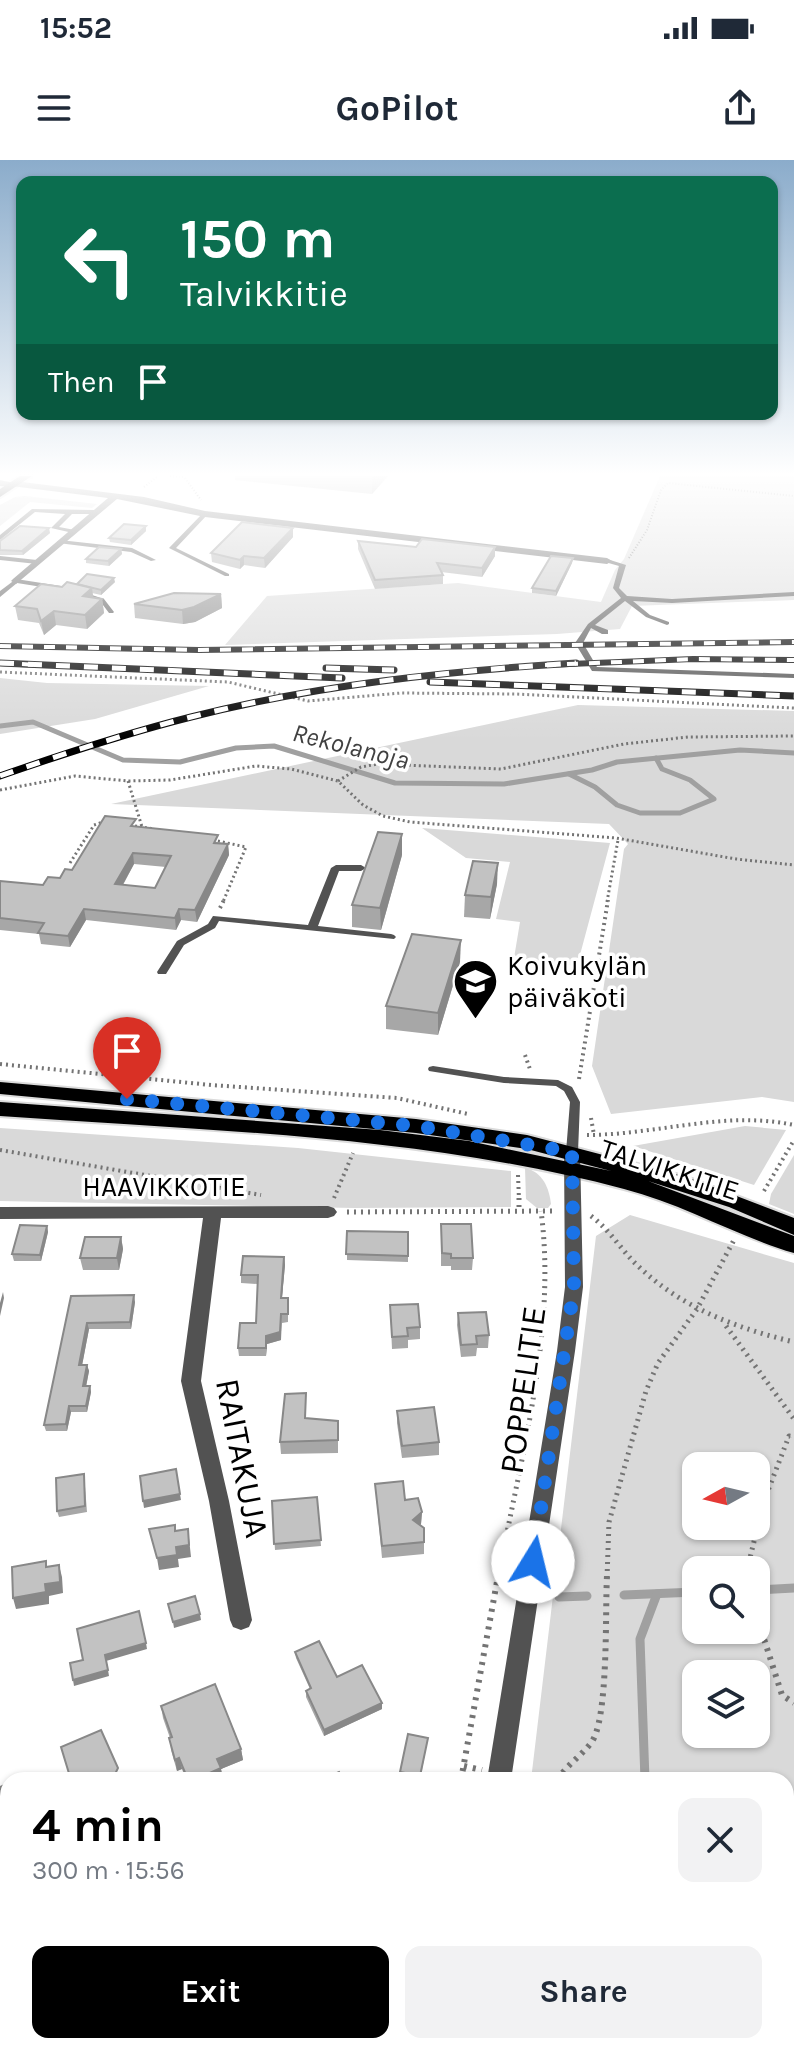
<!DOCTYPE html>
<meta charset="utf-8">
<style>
body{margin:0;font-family:Karla,sans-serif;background:#f2f2f3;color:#1f2937;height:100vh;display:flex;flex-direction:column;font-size:30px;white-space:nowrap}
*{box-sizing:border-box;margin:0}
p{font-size:26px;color:#747a83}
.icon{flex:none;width:44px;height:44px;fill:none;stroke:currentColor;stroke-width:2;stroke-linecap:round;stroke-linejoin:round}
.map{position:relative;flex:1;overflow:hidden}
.panel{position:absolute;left:0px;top:1612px;width:794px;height:282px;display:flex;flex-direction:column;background:#fff;border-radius:24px 24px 0 0;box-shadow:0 2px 6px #0004}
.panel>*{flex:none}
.guide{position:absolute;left:16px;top:16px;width:762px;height:244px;border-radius:16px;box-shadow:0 2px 6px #0004;background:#0b6e4f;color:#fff;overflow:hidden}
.needle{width:52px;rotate:262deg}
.buttons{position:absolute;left:682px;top:1292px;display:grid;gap:16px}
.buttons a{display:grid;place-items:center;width:88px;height:88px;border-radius:16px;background:#fff;box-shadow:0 2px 6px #0004;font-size:40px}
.pin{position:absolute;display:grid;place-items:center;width:68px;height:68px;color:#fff;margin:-82px -34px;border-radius:50% 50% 50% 0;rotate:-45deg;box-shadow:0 0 8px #0007}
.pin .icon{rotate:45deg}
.me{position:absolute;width:88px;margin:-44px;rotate:9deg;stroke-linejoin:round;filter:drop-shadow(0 0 6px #0008)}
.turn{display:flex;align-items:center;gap:28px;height:168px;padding:0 32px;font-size:36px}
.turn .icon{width:104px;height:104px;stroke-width:2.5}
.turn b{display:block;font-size:56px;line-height:68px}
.then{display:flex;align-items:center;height:76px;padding:0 32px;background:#0003;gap:16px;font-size:30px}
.round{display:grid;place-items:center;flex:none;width:84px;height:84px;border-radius:16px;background:#f2f2f3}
.headline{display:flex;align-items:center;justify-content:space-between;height:136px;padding:0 32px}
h1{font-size:48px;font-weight:700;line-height:60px;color:#000}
.button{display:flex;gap:16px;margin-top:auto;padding:16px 32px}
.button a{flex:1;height:92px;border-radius:16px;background:#000;color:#fff;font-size:32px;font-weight:700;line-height:92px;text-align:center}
.button a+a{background:#f2f2f3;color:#1f2937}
.status{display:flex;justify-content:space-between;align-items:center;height:56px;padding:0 40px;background:#fff;direction:ltr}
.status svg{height:22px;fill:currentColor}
header{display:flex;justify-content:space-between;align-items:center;height:104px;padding:0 32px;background:#fff;font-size:36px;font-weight:700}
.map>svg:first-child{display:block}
</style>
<div class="status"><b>15:52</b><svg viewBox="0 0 49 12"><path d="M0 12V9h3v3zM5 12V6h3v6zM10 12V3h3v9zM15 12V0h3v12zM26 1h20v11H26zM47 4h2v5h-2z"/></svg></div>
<header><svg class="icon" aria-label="menu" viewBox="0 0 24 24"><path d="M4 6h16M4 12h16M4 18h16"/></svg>GoPilot<svg class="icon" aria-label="share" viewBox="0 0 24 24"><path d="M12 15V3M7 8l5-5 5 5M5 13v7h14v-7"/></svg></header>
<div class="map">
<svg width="794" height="1893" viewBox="0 0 794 1893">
<rect width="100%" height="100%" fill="#fff"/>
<g fill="#d9d9d9" fill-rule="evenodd">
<path d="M660 316H794V440L632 446 620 469 557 474 225 485 267 436 458 423 601 442 615 410 624 399Z"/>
<path d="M25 336 97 344 92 348 30 342 0 366V345L15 337Z"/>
<path d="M0 518 47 523 209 526 95 559 0 574Z"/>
<path d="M578 545 794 551V942L762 937 611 954 592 906 624 689 628 684 609 664 111 644Z"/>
<path d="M422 668 610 683 577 806 514 798 520 762 496 759 510 702 466 698Z"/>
<path d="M745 966 786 970 754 1025 633 986Z"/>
<path d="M0 968 298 988 511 1011V1047L354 1048 0 1041Z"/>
<path d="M794 995V1054L769 1044 771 1034Z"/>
<path d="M525 1008C543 1012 549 1028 551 1044L548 1048H537L526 1039Z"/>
<path d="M630 1055 794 1103V1893H499L500 1886H786V1620H531L596 1076ZM696 1306H756V1366H696ZM696 1410H756V1470H696ZM696 1514H756V1574H696Z"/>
</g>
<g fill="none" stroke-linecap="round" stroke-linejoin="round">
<g stroke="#a0a0a0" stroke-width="5">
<path d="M0 566 33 562 123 600 180 602 236 588 274 586 395 623 504 624 592 610 617 602 740 590 794 593"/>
<path d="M569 614 595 627 617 645 640 653H680L714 639 690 620 662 609 656 598"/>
</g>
<g stroke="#a0a0a0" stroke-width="9">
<path d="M756 1430 794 1428"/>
<path d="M624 1435 696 1432"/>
<path d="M559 1437 587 1436"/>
<path d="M645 1620 640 1479 657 1434"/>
<path d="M654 1886V1893"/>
</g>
<defs>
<g id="primary">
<path d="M20 316H32L0 337V329Z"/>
<path d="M0 922 416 959 527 975 687 1017 794 1058V1075L729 1047 648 1021 794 1076V1093C736 1076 683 1044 624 1029 421 975 209 971 0 956V942L380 970 469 981 611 1011 527 989 416 973 0 934Z"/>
</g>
</defs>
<use href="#primary" stroke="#dbdbdb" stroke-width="4"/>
<g stroke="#747474" stroke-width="2" stroke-dasharray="1 2" stroke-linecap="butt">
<path d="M170 316 183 317"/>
<path d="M185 318 201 340"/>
<path d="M144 327 158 316"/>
<path d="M629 398 647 370 661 330 668 323 794 336"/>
</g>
<g stroke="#747474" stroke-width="3" stroke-dasharray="2 3" stroke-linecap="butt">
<path d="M0 512 228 522 308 541 401 533 515 534 794 548"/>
<path d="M128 621 142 667"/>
<path d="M338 621 361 607 378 604 501 609 624 584 688 577 794 576"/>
<path d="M0 630 75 616 128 621 170 620 256 606 291 609 338 621 363 645 383 656 410 662 616 678 736 699 794 705"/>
<path d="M135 666 154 669"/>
<path d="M213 680 246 687 223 742"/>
<path d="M70 703 94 665 106 661"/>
<path d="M607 742 618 680"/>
</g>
<g stroke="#747474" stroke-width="4" stroke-dasharray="2 4" stroke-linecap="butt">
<path d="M220 748 224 740"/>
<path d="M525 895 531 912"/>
<path d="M0 904 211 925 397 938 468 954"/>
<path d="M579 919 608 740"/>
<path d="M591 958 594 975"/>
<path d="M587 975C657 975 724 950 794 965"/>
<path d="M0 990 261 1035"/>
<path d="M518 1015 519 1040"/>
<path d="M764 1031 794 980"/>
<path d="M334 1038 353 993"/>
</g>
<g stroke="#747474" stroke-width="5" stroke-dasharray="2 5" stroke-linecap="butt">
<path d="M519 1038V1050"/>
<path d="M347 1052 554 1051"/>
<path d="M591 1056C610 1070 621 1090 638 1106 682 1148 736 1168 794 1182"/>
<path d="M726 1166 794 1259"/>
<path d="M747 1410 764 1341 789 1276 794 1277"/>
<path d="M498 1418C520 1300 557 1171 541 1051"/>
<path d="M607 1418 609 1362 646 1231 658 1203 697 1149 734 1080"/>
</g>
<g stroke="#747474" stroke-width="6" stroke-dasharray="3 6" stroke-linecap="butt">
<path d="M756 1454 782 1535 794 1543"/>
<path d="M464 1606 482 1610"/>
<path d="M518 1615 552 1620"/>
<path d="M461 1620 498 1416"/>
<path d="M557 1620C568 1604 580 1597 591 1583 609 1560 605 1449 607 1416"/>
<path d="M586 1886V1893"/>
<path d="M433 1893 434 1886"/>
</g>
<g fill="#525252" fill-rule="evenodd">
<path d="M32 349 94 350 97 352 94 354H72L59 367 75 370V372L73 373 51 368 65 354 35 352 0 380V375Z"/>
<path d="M203 353 208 354 176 388 229 414V416H225L169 388Z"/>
<path d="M60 380 132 388 156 400 151 401 131 392 58 383 57 382Z"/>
<path d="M0 396 37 400 40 402 37 404 0 400Z"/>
<path d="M607 399 626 405 619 428 627 436 672 439 794 432V436L672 443 633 441 650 455 669 462V464L667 465 646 457 625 441 595 465 608 470V474H602L591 468 583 483 597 507 794 514V518L592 511 575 483 588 464 621 438 613 428 619 406 605 402V400Z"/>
<path d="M16 419 61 426 64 428 61 430 17 423 0 437V431Z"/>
<path d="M89 434 104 439 114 452 113 453H109L100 441 87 437V435Z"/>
<path d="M336 705H361L366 708 361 711H339L318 766 391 774 394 775 396 777 394 779 219 761 215 768 184 785 166 814H158L157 812 177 781 208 764 213 756 308 765 331 708Z"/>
<path d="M433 906 504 917 558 920 572 927 580 942 578 992 572 996 566 992 570 942 564 931 556 926 504 923 429 911 428 909 429 907Z"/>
<path d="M60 1886H78L80 1893H62Z"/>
<path d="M103 1886H132L129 1893H100Z"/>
</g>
<g fill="#525252" fill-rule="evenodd">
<path d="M14 321 144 337 205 351 607 398 612 401 607 404 205 357 117 339 16 424 11 421 13 419 108 338 11 326 10 324Z"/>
<path d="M572 986 580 992 583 1127 575 1191 511 1620H487L557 1191 565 1127 564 992Z"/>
<path d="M328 1046 334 1048 337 1052 334 1056 328 1058H221L201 1221 229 1341 252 1460 249 1467 241 1470 233 1467 230 1460 209 1341 181 1221 203 1058 0 1059V1047Z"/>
<path d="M8 1878V1886H34L31 1893H0V1882Z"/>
<path d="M447 1886H475L474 1893H446Z"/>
</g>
<path fill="#1f1f1f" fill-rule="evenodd" d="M0 320 18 324 14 327 0 326Z"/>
<use href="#primary" fill="#000" fill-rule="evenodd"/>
<defs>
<g id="rail-far1">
<path d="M0 486 199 490 794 482"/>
<path d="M0 503 40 505"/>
<path d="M545 505 693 499 794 500"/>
</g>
<g id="rail">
<path d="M0 503 342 518"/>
<path d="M326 508 394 510"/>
<path d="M430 522 794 536"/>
<path d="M0 616C63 594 127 573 191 557 317 525 447 511 576 503"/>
</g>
</defs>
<use href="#rail-far1" stroke="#000" stroke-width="6"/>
<use href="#rail" stroke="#000" stroke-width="7"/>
<use href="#rail-far1" stroke="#fff" stroke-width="4" stroke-dasharray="11" stroke-linecap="butt"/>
<use href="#rail" stroke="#fff" stroke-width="5" stroke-dasharray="14" stroke-linecap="butt"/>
</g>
<g fill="#a7a7a7" fill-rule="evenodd">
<path d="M235 316H388L372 334 235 320Z"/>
<path d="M146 366V371L131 385 110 382 109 378Z"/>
<path d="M293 368V377L265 408 244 405 240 409 212 402 211 393Z"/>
<path d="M50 373 23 395H0V381Z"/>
<path d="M358 381 416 387H495V396L482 417 441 412 443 415V424L375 429 358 389Z"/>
<path d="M121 389 122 394 109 406 86 403V399Z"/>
<path d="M573 398 572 403 556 436 532 433V428Z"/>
<path d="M115 422 101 435 92 433 93 438 102 439 104 453 87 469 56 465 44 475 39 463 18 460 15 446 62 427Z"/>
<path d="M221 434 222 448 195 462 183 464 135 458 134 444Z"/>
<path d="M137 667 228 684 229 695 197 762 181 760 176 770 86 760 70 787 41 784 39 774 0 770V721L43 725 60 718ZM134 704 166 707 155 728 123 725Z"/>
<path d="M402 695 381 770 352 767V745Z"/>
<path d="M497 724 490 759 464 757 465 735Z"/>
<path d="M460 802 438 875 386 869V846Z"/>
<path d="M47 1066 48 1072 41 1101H14L12 1094Z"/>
<path d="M347 1071 408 1072V1102L347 1100Z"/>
<path d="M441 1076 473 1098 472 1110H451V1106H441Z"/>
<path d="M121 1077 123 1089 119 1110H83L80 1098Z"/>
<path d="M284 1097 285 1105 282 1138H288V1162L282 1163 281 1180 267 1184 266 1196H239L238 1188 256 1163 258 1124 241 1123V1115Z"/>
<path d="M71 1136 135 1142 131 1169H89L82 1205H87L89 1211 86 1226H90L91 1232 87 1252H71L67 1271H46L44 1265Z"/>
<path d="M390 1145 420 1167V1179L408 1180V1188L392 1189Z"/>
<path d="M458 1153 489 1175 488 1188H477L476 1196 461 1197 457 1165Z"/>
<path d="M306 1233V1258L338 1261V1293L281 1294 280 1282Z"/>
<path d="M397 1251 439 1282V1295L402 1298 397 1263Z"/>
<path d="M84 1314 87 1352 59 1357 57 1351Z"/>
<path d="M375 1324 405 1340 422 1352 421 1364 420 1365 424 1368V1394L382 1398Z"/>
<path d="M317 1337 321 1386 275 1390 272 1341Z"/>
<path d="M295 1492 382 1543V1549L324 1576 306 1537V1531L310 1529 296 1498Z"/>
<path d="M161 1546 241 1589 243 1600 221 1609 223 1619 221 1620H186L182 1609 177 1611 171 1590 170 1578 163 1558Z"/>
<path d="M428 1578 420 1620 400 1618V1612Z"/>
</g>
<g fill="#888">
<path d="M373 316H388L372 334V317Z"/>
<path d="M146 366V371L131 385V380Z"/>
<path d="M49 368 50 373 23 395 22 391Z"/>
<path d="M293 368V377L265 408 264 398Z"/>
<path d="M495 387V396L482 417V408Z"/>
<path d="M121 389 122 394 109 406 108 401Z"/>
<path d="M244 396V405L240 409V400Z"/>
<path d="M573 398 572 403 556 436V431Z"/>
<path d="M114 418 115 422 101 435V430Z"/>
<path d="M92 428 94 442 83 436Z"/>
<path d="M221 434 222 448 195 462 183 464 182 450Z"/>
<path d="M102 439 104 453 87 469 85 455Z"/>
<path d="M54 451 56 465 44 475 41 461Z"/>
<path d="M402 674V695L381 770 380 748Z"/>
<path d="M228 684 229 695 197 762 195 750Z"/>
<path d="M133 693 134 704 117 735 115 724Z"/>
<path d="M498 703 497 724 490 759 491 737Z"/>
<path d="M84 749 86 760 70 787 68 776Z"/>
<path d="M179 749 181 760 176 770 175 758Z"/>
<path d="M461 780 460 802 438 875V853Z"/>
<path d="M47 1066 48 1072 41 1101 40 1095Z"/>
<path d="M121 1077 123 1089 119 1110 117 1098Z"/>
<path d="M284 1097 285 1105 281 1147V1138Z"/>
<path d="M3 1132 4 1138 0 1156V1143Z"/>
<path d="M134 1135 135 1142 131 1169 130 1162Z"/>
<path d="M281 1154V1180L267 1184 266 1196V1176Z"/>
<path d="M87 1163 89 1169 81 1211 79 1205Z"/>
<path d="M87 1205 89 1211 85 1232 83 1226Z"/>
<path d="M90 1226 91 1232 87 1252 86 1246Z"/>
<path d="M69 1246 71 1252 67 1271 66 1264Z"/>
<path d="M180 1334 181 1340 144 1348 143 1341Z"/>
<path d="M422 1352 421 1364 413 1372V1360Z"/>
<path d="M188 1369 191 1397 178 1399 179 1407 159 1410 157 1398Z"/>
<path d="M59 1405 62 1417 63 1433 49 1436V1444L16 1449 13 1438 45 1424Z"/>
<path d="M200 1454 201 1460 174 1468 173 1462Z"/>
<path d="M146 1483 147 1489 106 1501 105 1495Z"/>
<path d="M108 1510 109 1516 74 1526 73 1520Z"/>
<path d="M382 1543V1549L324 1576V1570Z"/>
<path d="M241 1589 243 1600 221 1609 223 1619 194 1620 217 1599Z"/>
<path d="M179 1598 182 1609 177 1611 175 1600Z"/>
<path d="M8 1692V1698L0 1702V1696Z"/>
</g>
<g fill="#c2c2c2" stroke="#888" stroke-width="2" fill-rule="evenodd">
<path d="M242 362 293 368 264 398 244 396 240 400 211 393Z"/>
<path d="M124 364 146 366 131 380 109 378Z"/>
<path d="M20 366 49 368 22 391 0 390V381Z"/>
<path d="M422 379 495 387 482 408 437 403 443 415 375 420 358 381 416 387Z"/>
<path d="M99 387 121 389 108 401 86 399Z"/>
<path d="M551 396 573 398 556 431 532 428Z"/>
<path d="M87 414 114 418 101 430 77 424Z"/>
<path d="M67 422 92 428 83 436 102 439 85 455 54 451 41 461 37 449 15 446 41 424 62 427Z"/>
<path d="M174 433 221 434 194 447 182 450 134 444Z"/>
<path d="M105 656 136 659 131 666 218 675 214 683 228 684 195 750 179 749 175 758 84 749 68 776 38 773 44 763 0 758V721L43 725 48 717 60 718 65 709 72 710ZM133 693 171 696 155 728 115 724Z"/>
<path d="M378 672 402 674 380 748 352 745Z"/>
<path d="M473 701 498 703 491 737 465 735Z"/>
<path d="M412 774 461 780 438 853 386 846Z"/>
<path d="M441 1064H471L473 1098H451V1094L442 1093Z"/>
<path d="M20 1065 47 1066 40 1095 12 1094Z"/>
<path d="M347 1071 408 1072V1096L346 1094Z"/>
<path d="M85 1077H121L117 1098H80Z"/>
<path d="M243 1096 284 1097 281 1138H288V1154H281L280 1172 266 1176V1188H238L240 1163H256L258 1115H241Z"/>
<path d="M134 1135 130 1162 87 1163 79 1205H87L83 1226H90L86 1246H69L66 1264 44 1265 71 1136Z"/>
<path d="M418 1144 420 1167 407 1168 408 1176 392 1177 390 1145Z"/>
<path d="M486 1152 489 1175 476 1176 477 1184 461 1185 458 1153Z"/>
<path d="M306 1233 305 1258 338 1261V1280L280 1282 285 1234Z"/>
<path d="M434 1247 439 1282 402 1286 397 1251Z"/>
<path d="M176 1309 180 1334 143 1341 140 1316Z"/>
<path d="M84 1314 85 1346 57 1351 56 1318Z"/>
<path d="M403 1321 405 1340 418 1338 422 1352 413 1360 424 1368V1382L382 1386 375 1324Z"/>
<path d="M317 1337 321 1380 274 1384 272 1341Z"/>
<path d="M175 1365V1371L188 1369 189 1385 176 1387 177 1395 157 1398 149 1369Z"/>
<path d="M46 1401V1407L59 1405 60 1422 45 1424 46 1432 13 1438 12 1407Z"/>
<path d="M195 1436 200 1454 173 1462 168 1444Z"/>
<path d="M139 1451 146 1483 105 1495 108 1510 73 1520 70 1503 83 1500 77 1469Z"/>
<path d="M319 1481 337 1517 362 1505 382 1543 324 1570 306 1531 311 1528 295 1492Z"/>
<path d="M215 1524 241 1589 217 1599 221 1608 194 1620H188L179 1598 175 1600 169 1578 172 1577 161 1546Z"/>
<path d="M101 1570 118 1608 116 1612 118 1620H71L61 1587Z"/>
<path d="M408 1574 428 1578 420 1616 400 1612Z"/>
<path d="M339 1612 343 1620H321Z"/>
<path d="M7 1624 8 1630V1692L0 1696V1627Z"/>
<path d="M8 1751V1812L6 1813 0 1788V1754Z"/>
<path d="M183 1886H212L214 1893H169Z"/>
<path d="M298 1886H326L329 1893H284Z"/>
</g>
<linearGradient id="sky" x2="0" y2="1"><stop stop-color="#8baccb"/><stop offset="0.54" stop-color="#fff"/><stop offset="1" stop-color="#fff" stop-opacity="0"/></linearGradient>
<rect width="794" height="581" fill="url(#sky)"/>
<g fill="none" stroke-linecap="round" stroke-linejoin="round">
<path stroke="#1a73e8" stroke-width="14" stroke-dasharray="0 25.2" d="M127 939 416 966 572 992 574 1127 533 1402"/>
</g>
<defs>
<symbol id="school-pin" viewBox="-11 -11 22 30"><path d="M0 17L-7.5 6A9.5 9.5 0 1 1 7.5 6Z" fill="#000" stroke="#fff"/><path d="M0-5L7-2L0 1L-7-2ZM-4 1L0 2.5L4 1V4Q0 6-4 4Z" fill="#fff"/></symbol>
</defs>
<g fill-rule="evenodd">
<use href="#school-pin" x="450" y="796" width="51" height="69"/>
</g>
<g text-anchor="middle" stroke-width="7" stroke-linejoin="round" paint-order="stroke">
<g font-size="26" font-style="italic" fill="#414141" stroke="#fff">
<text transform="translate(351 586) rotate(14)" y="9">Rekolanoja</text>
</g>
<g font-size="28" fill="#000" stroke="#fff" text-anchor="start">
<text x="507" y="815">Koivukylän<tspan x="507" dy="32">päiväkoti</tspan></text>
</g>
<g font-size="28" fill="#000" stroke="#fff">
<text transform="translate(670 1009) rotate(18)" y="10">TALVIKKITIE</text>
<text x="164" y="1036">HAAVIKKOTIE</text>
</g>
<g font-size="34" fill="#000" stroke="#fff">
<text transform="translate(522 1230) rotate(-82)" y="12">POPPELITIE</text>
<text transform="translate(243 1298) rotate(79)" y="12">RAITAKUJA</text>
</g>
</g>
</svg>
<div class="buttons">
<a><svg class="needle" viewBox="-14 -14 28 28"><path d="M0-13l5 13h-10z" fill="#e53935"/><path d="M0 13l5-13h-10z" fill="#747a83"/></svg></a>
<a><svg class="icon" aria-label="search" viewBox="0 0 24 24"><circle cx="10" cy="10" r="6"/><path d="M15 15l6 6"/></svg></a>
<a><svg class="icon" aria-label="layers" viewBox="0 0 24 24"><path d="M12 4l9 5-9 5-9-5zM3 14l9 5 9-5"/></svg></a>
</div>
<div class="pin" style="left:127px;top:939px;background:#d93025"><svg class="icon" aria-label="arrive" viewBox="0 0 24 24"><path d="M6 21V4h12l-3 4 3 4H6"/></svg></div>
<svg class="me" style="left:533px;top:1402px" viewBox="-20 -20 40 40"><circle r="19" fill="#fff"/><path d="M0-13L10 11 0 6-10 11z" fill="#1a73e8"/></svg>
<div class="guide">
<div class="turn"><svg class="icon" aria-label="left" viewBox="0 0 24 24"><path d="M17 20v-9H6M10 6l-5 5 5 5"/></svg><div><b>150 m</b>Talvikkitie</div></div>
<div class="then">Then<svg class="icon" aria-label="arrive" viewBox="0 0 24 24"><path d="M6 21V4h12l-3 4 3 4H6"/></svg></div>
</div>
<section class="panel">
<div class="headline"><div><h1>4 min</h1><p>300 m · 15:56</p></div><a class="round"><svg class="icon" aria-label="close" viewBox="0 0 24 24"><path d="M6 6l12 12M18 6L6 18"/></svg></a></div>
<div class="button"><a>Exit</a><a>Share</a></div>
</section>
</div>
